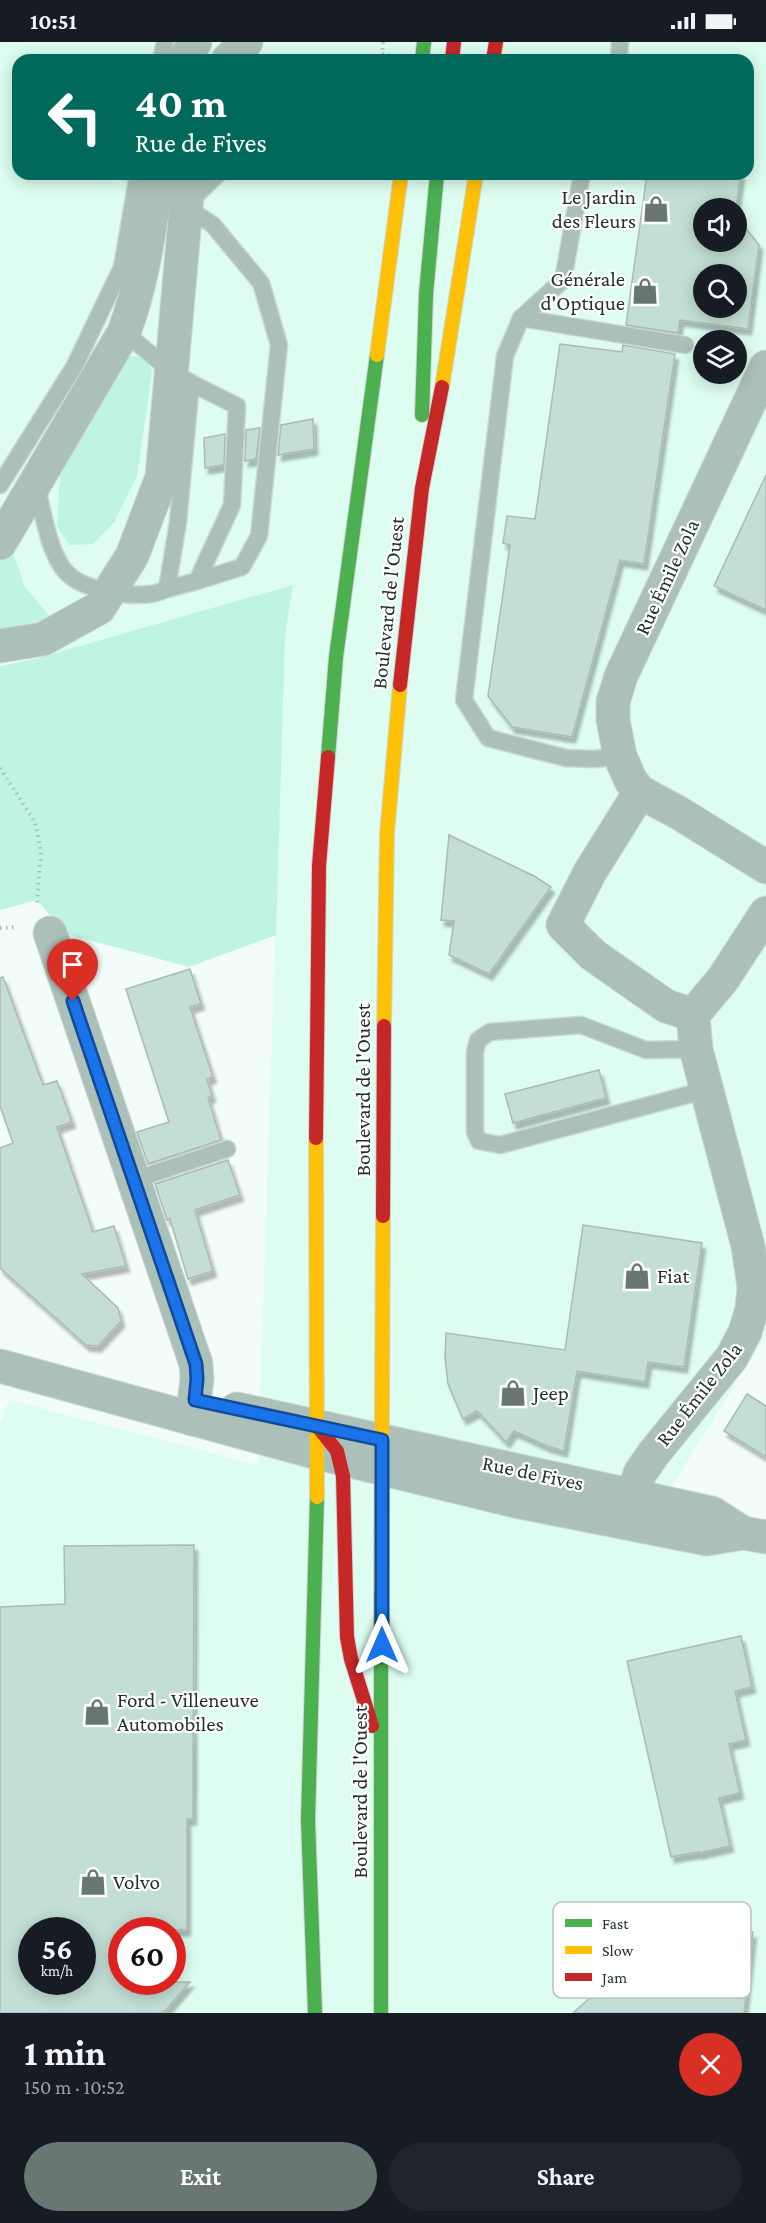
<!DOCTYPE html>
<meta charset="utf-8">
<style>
body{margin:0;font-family:"Crimson Pro",serif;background:#20242c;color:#f1f3f6;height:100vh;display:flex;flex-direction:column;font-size:22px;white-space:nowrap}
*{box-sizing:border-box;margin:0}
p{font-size:20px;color:#9ea1a6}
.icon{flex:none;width:33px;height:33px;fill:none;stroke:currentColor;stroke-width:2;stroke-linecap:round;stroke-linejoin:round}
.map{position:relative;height:1971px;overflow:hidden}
.sheet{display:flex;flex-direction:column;background:#171b24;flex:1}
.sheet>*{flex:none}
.hud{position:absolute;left:12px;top:12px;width:742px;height:126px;border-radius:18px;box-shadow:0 3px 15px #0003;background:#00695c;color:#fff;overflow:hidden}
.buttons{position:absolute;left:693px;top:156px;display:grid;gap:12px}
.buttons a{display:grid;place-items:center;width:54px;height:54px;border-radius:50%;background:#171b24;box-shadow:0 3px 15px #0003;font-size:30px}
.speed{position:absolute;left:18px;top:1875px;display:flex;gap:12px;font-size:30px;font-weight:700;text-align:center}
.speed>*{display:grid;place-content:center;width:78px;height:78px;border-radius:50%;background:#171b24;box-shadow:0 3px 15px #0003;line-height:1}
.speed small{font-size:15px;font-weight:400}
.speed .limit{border:9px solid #d22;background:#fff;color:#111}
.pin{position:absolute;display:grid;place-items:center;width:51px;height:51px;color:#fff;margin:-62px -26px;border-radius:50% 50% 50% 0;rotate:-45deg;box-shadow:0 0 6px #0007}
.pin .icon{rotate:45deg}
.me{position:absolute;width:66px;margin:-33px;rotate:0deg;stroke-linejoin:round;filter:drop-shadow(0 0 4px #0008)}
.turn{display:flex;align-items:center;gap:21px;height:126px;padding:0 24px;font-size:27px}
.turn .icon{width:78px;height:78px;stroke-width:2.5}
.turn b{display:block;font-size:42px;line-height:51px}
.round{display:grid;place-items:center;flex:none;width:63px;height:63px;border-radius:32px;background:#20242c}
.overview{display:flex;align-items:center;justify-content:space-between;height:102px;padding:0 24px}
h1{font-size:36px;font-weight:700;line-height:45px}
.cta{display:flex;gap:12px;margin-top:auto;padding:12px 24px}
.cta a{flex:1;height:69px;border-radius:36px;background:#697772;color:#fff;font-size:24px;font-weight:700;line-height:69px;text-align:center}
.cta a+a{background:#20242c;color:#f1f3f6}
.status{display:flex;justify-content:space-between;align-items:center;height:42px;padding:0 30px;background:#171b24;direction:ltr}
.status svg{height:16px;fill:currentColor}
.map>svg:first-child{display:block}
</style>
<div class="status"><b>10:51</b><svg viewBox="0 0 49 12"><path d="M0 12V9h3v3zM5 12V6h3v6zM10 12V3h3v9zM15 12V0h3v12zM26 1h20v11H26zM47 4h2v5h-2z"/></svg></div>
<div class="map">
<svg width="766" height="1971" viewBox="0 0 766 1971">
<defs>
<filter id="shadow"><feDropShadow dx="3.5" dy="6" stdDeviation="1.5" flood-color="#0004"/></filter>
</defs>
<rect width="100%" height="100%" fill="#f2fcf8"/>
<path fill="#ddfdf1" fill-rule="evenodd" d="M0 0H766V1293L665 1455 766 1479V1971H0V1383L9 1358 258 1423 285 594 0 620ZM18 18H748V132H18ZM704 166H736V200H704ZM704 232H736V266H704ZM704 298H736V332H704ZM32 1888H82V1940H32ZM122 1888H172V1940H122Z"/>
<g fill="#bff4e3">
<path d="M129 313 145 317 152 329 137 434 115 479 93 502 69 503 57 484 60 434 82 373Z"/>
<path d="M5 509 14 514 25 545 51 576 0 588V518Z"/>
<path d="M293 543 285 594 276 893 189 925 67 892 37 858 0 868V624L38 616Z"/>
</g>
<g fill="#c2ded5" stroke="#adb9b5" stroke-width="1.5" fill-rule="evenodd" filter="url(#shadow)">
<path d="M647 132H741L736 166H704V200H736V174L759 203 748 287 680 278 678 291 626 283ZM704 232H736V266H704Z"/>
<path d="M560 302 622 310 623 303 675 312 644 522 620 518 572 695 512 685 488 654 510 503 503 501 507 474 535 477Z"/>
<path d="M313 377 314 407 278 413 281 383Z"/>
<path d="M260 386 256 417 245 419 246 388Z"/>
<path d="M225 392 224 423 205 426 204 396Z"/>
<path d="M766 433V568L714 544Z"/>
<path d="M449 793 534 834 551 845 489 932 449 913 454 879 441 878Z"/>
<path d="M190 927 201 962 190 965 213 1035 207 1037 212 1054 208 1056 221 1098 148 1122 137 1090 169 1080 126 947Z"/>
<path d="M3 935 43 1043 57 1039 72 1080 57 1085 93 1190 114 1184 126 1224 82 1232 118 1266 121 1279 98 1304 86 1303 0 1226V1106L13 1101 0 1064V936Z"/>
<path d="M599 1028 606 1056 513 1081 505 1052Z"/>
<path d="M228 1118 240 1153 195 1168 213 1229 188 1237 170 1177 167 1178 155 1142Z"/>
<path d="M583 1183 702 1201 684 1325 648 1320 645 1340 577 1329 564 1409 547 1404 514 1389 506 1400 477 1369 463 1377 448 1342 445 1315 446 1291 565 1308Z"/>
<path d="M747 1352 766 1364V1415L724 1389Z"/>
<path d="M194 1503 193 1777H187V1888H122V1940H190L166 1968 160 1971H0V1565L65 1562 64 1504ZM32 1888H82V1940H32Z"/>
<path d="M741 1594 752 1645 735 1649 746 1698 729 1702 740 1751 719 1756 730 1804 699 1811V1810L671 1815 627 1619Z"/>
<path d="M753 1890 744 1971H573L611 1937 642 1916 667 1904 694 1895 723 1891Z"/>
</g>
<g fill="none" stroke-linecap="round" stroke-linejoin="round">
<defs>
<g id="lane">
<path d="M161 18 165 0"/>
<path d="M619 18 620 0"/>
<path d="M521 276 563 238 582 132"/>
<path d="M36 442C43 469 48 510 66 530 82 548 127 555 150 552 155 552 162 549 167 547L178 480 191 341 171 329 124 290"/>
<path d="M0 443 74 325 122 225 138 132"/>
<path d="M197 539 242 525 259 494 279 303 261 241 213 183 185 164 218 132"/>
<path d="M167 547 197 539 232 463 237 364 191 341"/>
<path d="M620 714 595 717 566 716 488 696 464 658 505 314 521 276 685 303"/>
<path d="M696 1007 646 1008 581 983 490 990 478 998 475 1010V1090L479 1099 500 1103 706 1048"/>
<path d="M134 1138 227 1107"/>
</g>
<g id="street">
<path d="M184 18 195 0"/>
<path d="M228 18 246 0"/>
<path d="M766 325 621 634 613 660V678L620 714 631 739 640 750 679 771 766 825"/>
<path d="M0 501 124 290C144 237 149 188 158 132"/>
<path d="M0 604 43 597 99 566 132 514 162 435 189 132"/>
<path d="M640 750 590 830 563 883 593 913 666 964 693 973"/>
<path d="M50 891 196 1322 197 1337 192 1377"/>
<path d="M0 1324 318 1411 515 1459 707 1497 743 1491 766 1495"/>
<path d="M237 1367 712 1471 743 1491"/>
<path d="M626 1474 640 1431 654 1411 732 1315 745 1290 752 1267 754 1245 748 1204 696 1007 693 973 723 937 766 871"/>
</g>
<g id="fast">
<path d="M422 18 424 0"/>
<path d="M422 373 426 252 437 132"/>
<path d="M328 715 336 615 377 313"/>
<path d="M381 1548V1971"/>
<path d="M315 1971 308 1778 317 1455"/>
</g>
<g id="slow">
<path d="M377 313 401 132"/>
<path d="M442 345 476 132"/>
<path d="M384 984 387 792 400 643"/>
<path d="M316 1096 317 1455"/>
<path d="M381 1548 383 1174"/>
</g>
<g id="jam">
<path d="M452 18 454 0"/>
<path d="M493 18 496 0"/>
<path d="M400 643 422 446 442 345"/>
<path d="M316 1096 319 824 328 715"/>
<path d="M383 1174 384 984"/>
<path d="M318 1385 337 1409 343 1434 347 1595 351 1617 372 1684"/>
</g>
</defs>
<use href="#lane" stroke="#cdd6d3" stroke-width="19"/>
<use href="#street" stroke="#cdd6d3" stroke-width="35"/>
<use href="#fast" stroke="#cdd6d3" stroke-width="16"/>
<use href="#slow" stroke="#cdd6d3" stroke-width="16"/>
<use href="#jam" stroke="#cdd6d3" stroke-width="16"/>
<g stroke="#afbeb9" stroke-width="4" stroke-dasharray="1.5 4.5" stroke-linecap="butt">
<path d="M383 0 382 12 391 14"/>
<path d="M0 726 35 780 41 809 37 861"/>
<path d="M0 886 17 885"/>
</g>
<use href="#lane" stroke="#abc0b8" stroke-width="16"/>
<use href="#street" stroke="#abc0b8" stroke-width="33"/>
<use href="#fast" stroke="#4caf50" stroke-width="14"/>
<use href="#slow" stroke="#ffc107" stroke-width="14"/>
<use href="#jam" stroke="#c62828" stroke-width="14"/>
</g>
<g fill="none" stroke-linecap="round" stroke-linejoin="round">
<defs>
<path id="route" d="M73 959 196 1322 197 1337 195 1358 382 1398V1603"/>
</defs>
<use href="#route" stroke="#114b97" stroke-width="15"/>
<use href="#route" stroke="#1a73e8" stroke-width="10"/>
</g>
<defs>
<symbol id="shop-bare" viewBox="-9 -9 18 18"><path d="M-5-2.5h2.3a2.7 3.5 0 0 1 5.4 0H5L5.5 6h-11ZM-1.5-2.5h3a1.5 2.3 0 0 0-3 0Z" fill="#697772" stroke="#fff" stroke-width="2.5" paint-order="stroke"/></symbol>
</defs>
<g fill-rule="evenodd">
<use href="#shop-bare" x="637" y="148" width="38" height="38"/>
<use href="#shop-bare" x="626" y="230" width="38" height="38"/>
<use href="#shop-bare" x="618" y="1215" width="38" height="38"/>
<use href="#shop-bare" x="494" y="1332" width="38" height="38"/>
<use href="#shop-bare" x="78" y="1651" width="38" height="38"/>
<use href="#shop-bare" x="74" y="1821" width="38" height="38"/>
</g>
<g text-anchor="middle" stroke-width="4.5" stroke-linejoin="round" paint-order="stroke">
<g font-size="21" fill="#1f2f2a" stroke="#fff" text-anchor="start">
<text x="636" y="162" text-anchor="end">Le Jardin<tspan x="636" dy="24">des Fleurs</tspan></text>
<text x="625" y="244" text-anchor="end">Générale<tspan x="625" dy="24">d'Optique</tspan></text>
<text x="657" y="1241">Fiat</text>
<text x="533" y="1358">Jeep</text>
<text x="117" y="1665">Ford - Villeneuve<tspan x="117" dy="24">Automobiles</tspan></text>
<text x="113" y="1847">Volvo</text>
</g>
<g font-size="21" fill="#1f2f2a" stroke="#fff">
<text transform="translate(667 535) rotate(-65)" y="7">Rue Émile Zola</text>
<text transform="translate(388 561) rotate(-84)" y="7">Boulevard de l'Ouest</text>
<text transform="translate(363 1048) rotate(-90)" y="7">Boulevard de l'Ouest</text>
<text transform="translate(699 1352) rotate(-52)" y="7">Rue Émile Zola</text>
<text transform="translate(533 1431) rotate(12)" y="7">Rue de Fives</text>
<text transform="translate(360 1750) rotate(-90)" y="7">Boulevard de l'Ouest</text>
</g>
</g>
<rect x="553" y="1860" width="198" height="96" rx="9" fill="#fff" stroke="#bcc1bf" stroke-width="1.5"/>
<rect x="565" y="1877" width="27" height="8" fill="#4caf50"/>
<rect x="565" y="1904" width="27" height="8" fill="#ffc107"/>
<rect x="565" y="1931" width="27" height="8" fill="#c62828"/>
<g font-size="16" fill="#1f2f2a">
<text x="602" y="1887">Fast</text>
<text x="602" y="1914">Slow</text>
<text x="602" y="1941">Jam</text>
</g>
</svg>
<div class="buttons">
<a><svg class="icon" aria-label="sound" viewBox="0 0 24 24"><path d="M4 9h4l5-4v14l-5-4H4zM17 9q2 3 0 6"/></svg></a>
<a><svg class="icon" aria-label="search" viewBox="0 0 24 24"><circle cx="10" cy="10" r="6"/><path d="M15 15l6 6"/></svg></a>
<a><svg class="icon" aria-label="layers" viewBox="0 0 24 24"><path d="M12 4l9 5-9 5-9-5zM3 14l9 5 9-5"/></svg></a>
</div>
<div class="speed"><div>56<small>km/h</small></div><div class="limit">60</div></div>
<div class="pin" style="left:73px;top:959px;background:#d93025"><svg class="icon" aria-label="arrive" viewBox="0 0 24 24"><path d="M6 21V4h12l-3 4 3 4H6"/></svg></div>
<svg class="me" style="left:382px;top:1603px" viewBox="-20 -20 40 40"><path d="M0-17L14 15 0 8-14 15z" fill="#1a73e8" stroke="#fff" stroke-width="4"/></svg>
<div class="hud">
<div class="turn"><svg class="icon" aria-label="left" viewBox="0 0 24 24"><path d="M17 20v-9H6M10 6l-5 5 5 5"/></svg><div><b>40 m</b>Rue de Fives</div></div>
</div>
</div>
<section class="sheet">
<div class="overview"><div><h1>1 min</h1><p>150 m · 10:52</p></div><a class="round" style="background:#d93025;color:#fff"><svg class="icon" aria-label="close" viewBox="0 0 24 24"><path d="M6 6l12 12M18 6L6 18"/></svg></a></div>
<div class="cta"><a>Exit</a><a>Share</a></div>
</section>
